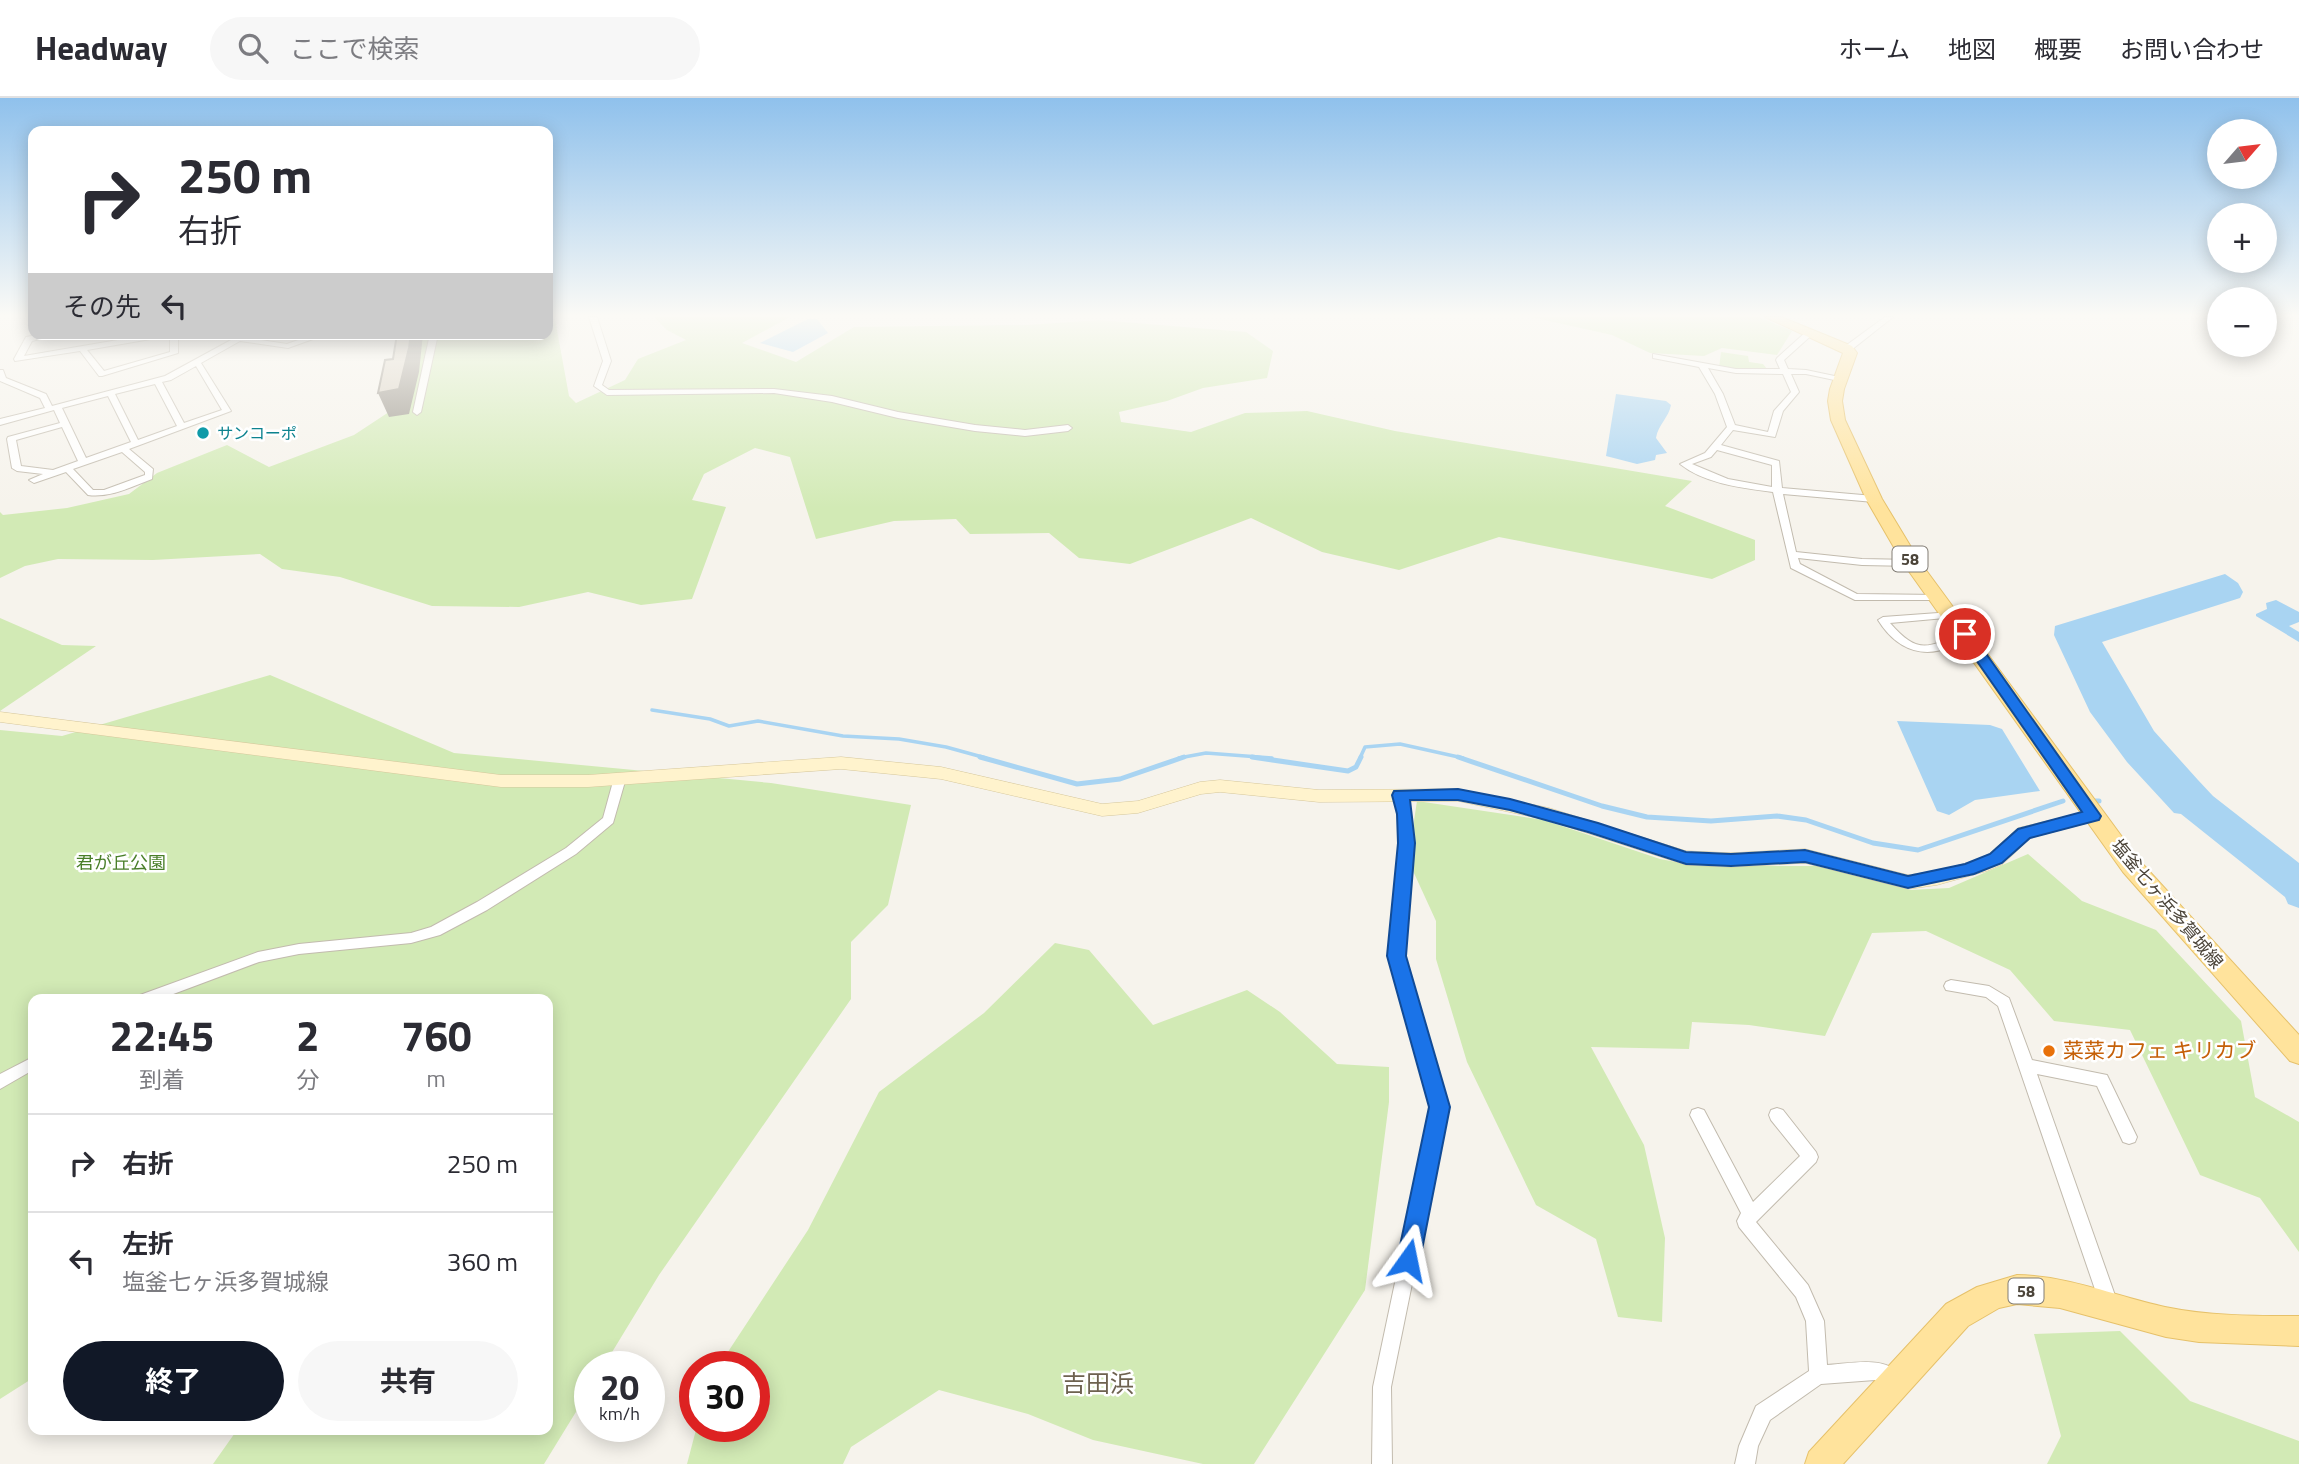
<!DOCTYPE html>
<html lang="ja">
<meta charset="utf-8">
<style>
body{margin:0;font-family:"Titillium Web","Noto Sans JP",sans-serif;background:#f7f7f7;color:#2b2b33;height:100vh;display:flex;flex-direction:column;font-size:26px;white-space:nowrap}
*{box-sizing:border-box;margin:0}
p{font-size:23px;color:#7c7c81}
.icon{flex:none;width:38px;height:38px;fill:none;stroke:currentColor;stroke-width:2;stroke-linecap:round;stroke-linejoin:round}
.map{position:relative;flex:1;overflow:hidden}
.sheet{position:absolute;left:28px;top:896px;width:525px;height:441px;display:flex;flex-direction:column;background:#fff;border-radius:14px;box-shadow:0 4px 18px #0003}
.sheet>*{flex:none}
.hud{position:absolute;left:28px;top:28px;width:525px;height:214px;border-radius:14px;box-shadow:0 4px 18px #0003;background:#fff;color:#2b2b33;overflow:hidden}
.needle{width:46px;rotate:62deg}
.controls{position:absolute;left:2207px;top:21px;display:grid;gap:14px}
.controls a{display:grid;place-items:center;width:70px;height:70px;border-radius:50%;background:#fff;box-shadow:0 4px 18px #0003;font-size:35px}
.speed{position:absolute;left:574px;top:1253px;display:flex;gap:14px;font-size:35px;font-weight:700;text-align:center}
.speed>*{display:grid;place-content:center;width:91px;height:91px;border-radius:50%;background:#fff;box-shadow:0 4px 18px #0003;line-height:1}
.speed small{font-size:18px;font-weight:400}
.speed .limit{border:10px solid #d22;background:#fff;color:#111}
.pin{position:absolute;display:grid;place-items:center;width:60px;height:60px;color:#fff;margin:-30px;border:4px solid #fff;border-radius:50%;box-shadow:0 2px 7px #0007}
.me{position:absolute;width:77px;margin:-38px;rotate:12deg;stroke-linejoin:round;filter:drop-shadow(0 0 5px #0008)}
.turn{display:flex;align-items:center;gap:24px;height:147px;padding:0 35px;font-size:32px}
.turn .icon{width:91px;height:91px;stroke-width:2.5}
.turn b{display:block;font-size:49px;line-height:60px}
.then{display:flex;align-items:center;height:66px;padding:0 35px;background:#0003;gap:14px;font-size:26px}
.eta{display:flex;justify-content:space-evenly;align-items:center;height:119px;text-align:center}
.eta b{font-size:42px;font-weight:700;line-height:49px}
.action{display:flex;gap:14px;margin-top:auto;padding:14px 35px}
.action a{flex:1;height:80px;border-radius:42px;background:#111827;color:#fff;font-size:28px;font-weight:700;line-height:80px;text-align:center}
.action a+a{background:#f7f7f7;color:#2b2b33}
ul{padding:0;list-style:none}
li{display:flex;align-items:center;gap:21px;height:98px;padding:0 35px;border-top:2px solid #e1e1e2}
li div{flex:1}
li b{display:block;font-size:26px}
li em{font-style:normal}
header{display:flex;align-items:center;gap:42px;box-sizing:border-box;height:98px;padding:0 35px;background:#fff;border-bottom:2px solid #e1e1e2}
header strong{font-size:33px}
nav{display:flex;gap:38px;margin-inline-start:auto;font-size:24px}
.search{width:490px;height:63px;background:#f7f7f7;display:flex;align-items:center;gap:18px;box-sizing:border-box;padding:0 24px;border-radius:38px;color:#7c7c81;font-size:26px}
.map>svg:first-child{display:block}
</style>
<header>
<strong>Headway</strong>
<div class="search"><svg class="icon" aria-label="search" viewBox="0 0 24 24"><circle cx="10" cy="10" r="6"/><path d="M15 15l6 6"/></svg>ここで検索</div>
<nav><a>ホーム</a><a>地図</a><a>概要</a><a>お問い合わせ</a></nav>
</header>
<div class="map">
<svg width="2299" height="1366" viewBox="0 0 2299 1366">
<rect width="100%" height="100%" fill="#f6f3ec"/>
<g fill="#d2eab5">
<path d="M654 219H790L742 245 796 264 854 229 1027 227 1099 222 1246 234 1273 253 1267 280 1203 290 1167 303 1119 314 1121 324 1191 334 1245 315 1307 313 1395 333 1692 383 1665 408 1755 442V462L1712 481 1499 439 1399 472 1322 454 1251 420 1130 466 1079 460 1049 435 970 436 956 421 894 423 816 441 790 359 755 350 704 376 692 402 726 409 692 501 641 507 588 494 519 509 432 508 340 479 282 471 260 456 153 462 58 461 25 468 0 480V414L3 417 67 410 129 396 157 375 227 347 269 369 354 337 395 310 400 236H548V222L555 221 569 298 576 305 625 282 638 261 686 242 667 232Z"/>
<path d="M1531 219H1759L1792 233 1777 257 1722 250 1704 258 1650 255 1612 237Z"/>
<path d="M1721 254 1748 258 1749 264 1763 266 1767 271 1719 270Z"/>
<path d="M0 520 62 547 96 548 0 613Z"/>
<path d="M270 577 454 655 771 685 911 707 888 807 851 844V901L659 1177 603 1269H590V1291L544 1366H213L237 1332H548V901H33V1280L0 1301V632L62 638Z"/>
<path d="M1417 703 1544 722 1660 761 1697 768H1821L1910 792 1949 790 2028 756 2082 803 2156 832 2241 923 2255 999 2299 1024V1154L2260 1100 2200 1077 2130 932 2054 923 2010 872 1926 833 1872 835 1825 938 1749 927 1692 924 1689 951 1591 949 1644 1047 1665 1140 1662 1224 1618 1219 1596 1141 1536 1107 1467 964 1436 861V823L1408 762Z"/>
<path d="M1055 845 1089 852 1153 927 1247 892 1280 914 1337 966 1389 969V1004L1365 1192 1254 1366H1203L1093 1342 1028 1316 939 1292 851 1349 843 1366H687L697 1328H754V1269H718L808 1132 879 994 984 915Z"/>
<path d="M2120 1233 2190 1303 2299 1343V1366H2047L2061 1338 2034 1236Z"/>
</g>
<g fill="#a9d4f2">
<path d="M808 221H817L828 235 793 254 760 245Z"/>
<path d="M1616 296 1666 303 1671 307C1669 319 1658 327 1656 340L1667 355 1656 357 1655 362 1637 366 1606 358Z"/>
<path d="M2225 476 2238 485 2243 494 2240 500 2102 544 2154 633 2198 682 2213 698 2299 765V810L2288 806 2285 799 2181 716 2174 715 2127 664 2090 614 2054 537 2055 528Z"/>
<path d="M2276 502 2299 514V524L2289 528 2299 534V544L2256 518V516L2267 511 2266 505Z"/>
<path d="M1897 623 1990 627 2002 631 2040 693 1975 702 1949 717 1937 713Z"/>
</g>
<g fill="none" stroke-linecap="round" stroke-linejoin="round">
<g stroke="#a9d4f2" stroke-width="3.5">
<path d="M652 612 710 621 729 628 758 623 843 638 899 641 946 649 986 660"/>
<path d="M1179 660 1206 655 1272 660"/>
<path d="M1360 660 1365 649 1400 646 1463 660"/>
</g>
<g stroke="#a9d4f2" stroke-width="5">
<path d="M980 659 1077 686 1120 681 1184 659"/>
<path d="M1252 659 1348 673 1356 669 1361 659"/>
<path d="M1458 659 1602 708 1647 719 1711 723 1777 718 1806 722 1873 745 1918 752 2063 703"/>
<path d="M2092 703H2099"/>
</g>
<defs>
<g id="street">
<path d="M589 219H597L611 263 602 287 609 292 774 291 832 298 898 314 975 327 1025 332 1068 327 1072 330 1068 333 1025 338 975 333 898 320 832 304 774 295 607 297 594 288 603 263Z"/>
<path d="M1885 219H1893L1850 253H1844V249Z"/>
<path d="M1807 233 1814 235 1784 262 1788 271 1806 272 1844 280V284L1806 276H1791L1799 294 1783 313 1775 339 1733 332 1721 347 1779 363 1782 390 1874 398 1879 401 1874 404 1783 396 1796 454 1862 461 1912 462 1917 465 1912 468 1862 467 1798 460 1800 466 1857 496 1939 497 1943 498V502H1855L1791 470 1773 394C1743 390 1705 386 1680 366L1705 355 1727 329 1715 296 1699 269 1653 260V256L1736 271H1780L1776 262 1777 260ZM1708 270 1736 275 1783 276 1791 294 1774 313 1768 334 1735 327 1723 296ZM1717 352 1772 367V389L1728 381 1692 366 1711 359Z"/>
<path d="M42 236H59L32 243 24 258 153 236H178V255L102 278H99L80 253 15 263 14 261 26 239ZM168 238H170V254L104 273 87 252Z"/>
<path d="M242 236H252L247 240 287 246 315 236H327L288 250 240 243 201 265 231 313 129 351 153 371 152 381C131 389 110 400 88 397L66 374 34 385 29 382 43 376 17 373 12 370 7 341 8 339 60 325 54 312 0 327V321L45 310 40 300 0 283V272H3L6 280 46 296 52 308 165 278ZM196 268 222 312 184 325 162 284 171 282ZM155 286 177 328 138 342 115 296ZM108 298 131 344 86 360 62 310ZM62 329 78 363 53 372 21 368 16 342ZM122 354 145 374V377L104 392H93L73 371Z"/>
<path d="M430 236H438L421 314 417 317 413 314Z"/>
<path d="M1952 514 1956 515 1957 517 1956 519 1890 525C1917 556 1928 551 1961 534L1965 533 1970 536C1937 564 1901 559 1878 522L1883 519Z"/>
<path d="M620 676 626 680 613 725 576 756 487 812 440 837 411 845 299 856 259 864 160 901H138L140 897 258 854 299 846 411 835 431 829 477 804 566 750 603 720 614 680Z"/>
<path d="M1400 693 1406 697 1411 716 1412 745 1403 858 1448 1009 1391 1289 1392 1366H1372L1373 1289 1432 1009 1389 858 1400 745 1399 716 1394 697Z"/>
<path d="M1951 882 1989 888 2009 900 2032 962 2107 977 2137 1039 2135 1044 2129 1046 2123 1044 2097 988 2037 976 2118 1206 2115 1212 2109 1215 2103 1212 2100 1206 1998 908 1986 899 1946 892 1944 888 1946 884Z"/>
<path d="M33 959V972L0 991V976Z"/>
<path d="M1698 1010 1704 1012 1753 1104 1800 1058 1771 1022 1769 1017 1771 1012 1777 1010 1783 1012 1816 1054 1818 1059 1816 1064 1756 1124 1808 1187 1824 1223 1827 1267C1850 1266 1892 1255 1903 1283L1901 1290 1894 1292 1875 1282 1821 1286 1770 1322 1758 1348 1755 1366H1735L1739 1348 1756 1308 1809 1273 1806 1223 1796 1199 1739 1129 1737 1123 1741 1115 1690 1017 1692 1012Z"/>
</g>
<path id="secondary" d="M0 614 501 677H588L841 659 941 669 1102 706 1138 703 1200 684 1220 682 1319 692 1458 691 1549 710 1686 753 1731 755 1805 751 1908 777 1937 773 1974 763 1989 756 2018 730 2093 712 2099 714 2102 718 2099 722 2030 740 2003 766 1987 773 1937 787 1908 791 1805 765 1731 769 1686 767 1547 722 1458 703 1319 704 1220 694 1201 696 1138 715 1102 718 941 681 841 671 588 689H501L0 624Z"/>
<g id="primary">
<path d="M1765 219H1781L1852 248 1857 255 1844 291 1842 303 1845 322 1882 401 1920 464 2139 762 2299 937V966L2290 963 2123 774 1903 465 1866 401 1831 322 1828 303 1830 291 1843 255Z"/>
<path d="M2017 1177C2069 1178 2115 1198 2165 1209 2208 1218 2254 1218 2299 1218V1248L2199 1244 2166 1239 2060 1210 2017 1206 1999 1210 1968 1228 1843 1366H1805L1809 1354 1946 1206 1977 1189Z"/>
</g>
</defs>
<use href="#street" stroke="#c2bbae" stroke-width="2"/>
<use href="#secondary" stroke="#d6c79b" stroke-width="1"/>
<use href="#primary" stroke="#e6c16a" stroke-width="2"/>
<use href="#street" fill="#fff" fill-rule="evenodd"/>
<use href="#secondary" fill="#fff3cd" fill-rule="evenodd"/>
<use href="#primary" fill="#ffe39c" fill-rule="evenodd"/>
</g>
<path fill="#979187" d="M411 236H423L419 274 409 316 389 319 378 295Z"/>
<path fill="#d8cfc1" stroke="#979187" stroke-width="2" d="M397 236H411L409 250 399 291 378 295 385 262 393 261Z"/>
<linearGradient id="sky" x2="0" y2="1"><stop stop-color="#8fc1ec"/><stop offset="0.53" stop-color="#fbfaf6"/><stop offset="1" stop-color="#fbfaf6" stop-opacity="0"/></linearGradient>
<rect width="2299" height="410" fill="url(#sky)"/>
<path fill="#1a73e8" stroke="#114b97" stroke-width="2" d="M1965 532 1970 533 2101 718 2099 722 2030 740 2002 765 1974 776 1908 790 1805 764 1731 768 1686 766 1588 734 1510 712 1458 702H1410L1415 745 1406 858 1450 1009 1420 1162 1416 1169 1408 1172 1401 1169 1397 1162 1429 1009 1387 858 1398 745 1397 716 1392 697 1394 693 1458 691 1510 701 1598 725 1686 754 1731 756 1805 752 1908 778 1965 766 1990 756 2018 731 2082 714 1958 536Z"/>
<circle fill="#0f9aa8" stroke="#fff" stroke-width="2.5" cx="203" cy="335" r="7"/>
<circle fill="#e8710a" stroke="#fff" stroke-width="2.5" cx="2049" cy="953" r="7"/>
<g text-anchor="middle" stroke-width="5" stroke-linejoin="round" paint-order="stroke">
<g font-size="16" fill="#0d838f" stroke="#fff" text-anchor="start">
<text x="217" y="341">サンコーポ</text>
</g>
<g fill="#fff" stroke="#817c74" stroke-width="2">
<rect x="1892.5" y="448.5" width="35" height="25" rx="5"/>
<rect x="2008.5" y="1180.5" width="35" height="25" rx="5"/>
</g>
<g font-size="16" font-weight="bold" fill="#4b4439">
<text x="1910" y="467">58</text>
<text x="2026" y="1199">58</text>
</g>
<g font-size="18" fill="#4a7f2a" stroke="#fff">
<text x="121" y="771">君が丘公園</text>
</g>
<g font-size="18" fill="#4b4439" stroke="#fff">
<text transform="translate(2167 806) rotate(50)" y="6">塩釜七ヶ浜多賀城線</text>
</g>
<g font-size="21" fill="#c56008" stroke="#fff" text-anchor="start">
<text x="2063" y="960">菜菜カフェ キリカブ</text>
</g>
<g font-size="24" fill="#6e6250" stroke="#fff">
<text x="1098" y="1294">吉田浜</text>
</g>
</g>
</svg>
<div class="controls">
<a><svg class="needle" viewBox="-14 -14 28 28"><path d="M0-13l5 13h-10z" fill="#e53935"/><path d="M0 13l5-13h-10z" fill="#7c7c81"/></svg></a>
<a>+</a>
<a>−</a>
</div>
<div class="speed"><div>20<small>km/h</small></div><div class="limit">30</div></div>
<div class="pin" style="left:1965px;top:536px;background:#d93025"><svg class="icon" aria-label="arrive" viewBox="0 0 24 24"><path d="M6 21V4h12l-3 4 3 4H6"/></svg></div>
<svg class="me" style="left:1408px;top:1162px" viewBox="-20 -20 40 40"><path d="M0-17L14 15 0 8-14 15z" fill="#1a73e8" stroke="#fff" stroke-width="4"/></svg>
<div class="hud">
<div class="turn"><svg class="icon" aria-label="right" viewBox="0 0 24 24"><path d="M7 20v-9h11M14 6l5 5-5 5"/></svg><div><b>250 m</b>右折</div></div>
<div class="then">その先<svg class="icon" aria-label="left" viewBox="0 0 24 24"><path d="M17 20v-9H6M10 6l-5 5 5 5"/></svg></div>
</div>
<section class="sheet">
<div class="eta">
<div><b>22:45</b><p>到着</p></div>
<div><b>2</b><p>分</p></div>
<div><b>760</b><p>m</p></div>
</div>
<ul>
<li><svg class="icon" aria-label="right" viewBox="0 0 24 24"><path d="M7 20v-9h11M14 6l5 5-5 5"/></svg><div><b>右折</b></div><em>250 m</em></li>
<li><svg class="icon" aria-label="left" viewBox="0 0 24 24"><path d="M17 20v-9H6M10 6l-5 5 5 5"/></svg><div><b>左折</b><p>塩釜七ヶ浜多賀城線</p></div><em>360 m</em></li>
</ul>
<div class="action"><a>終了</a><a>共有</a></div>
</section>
</div>
